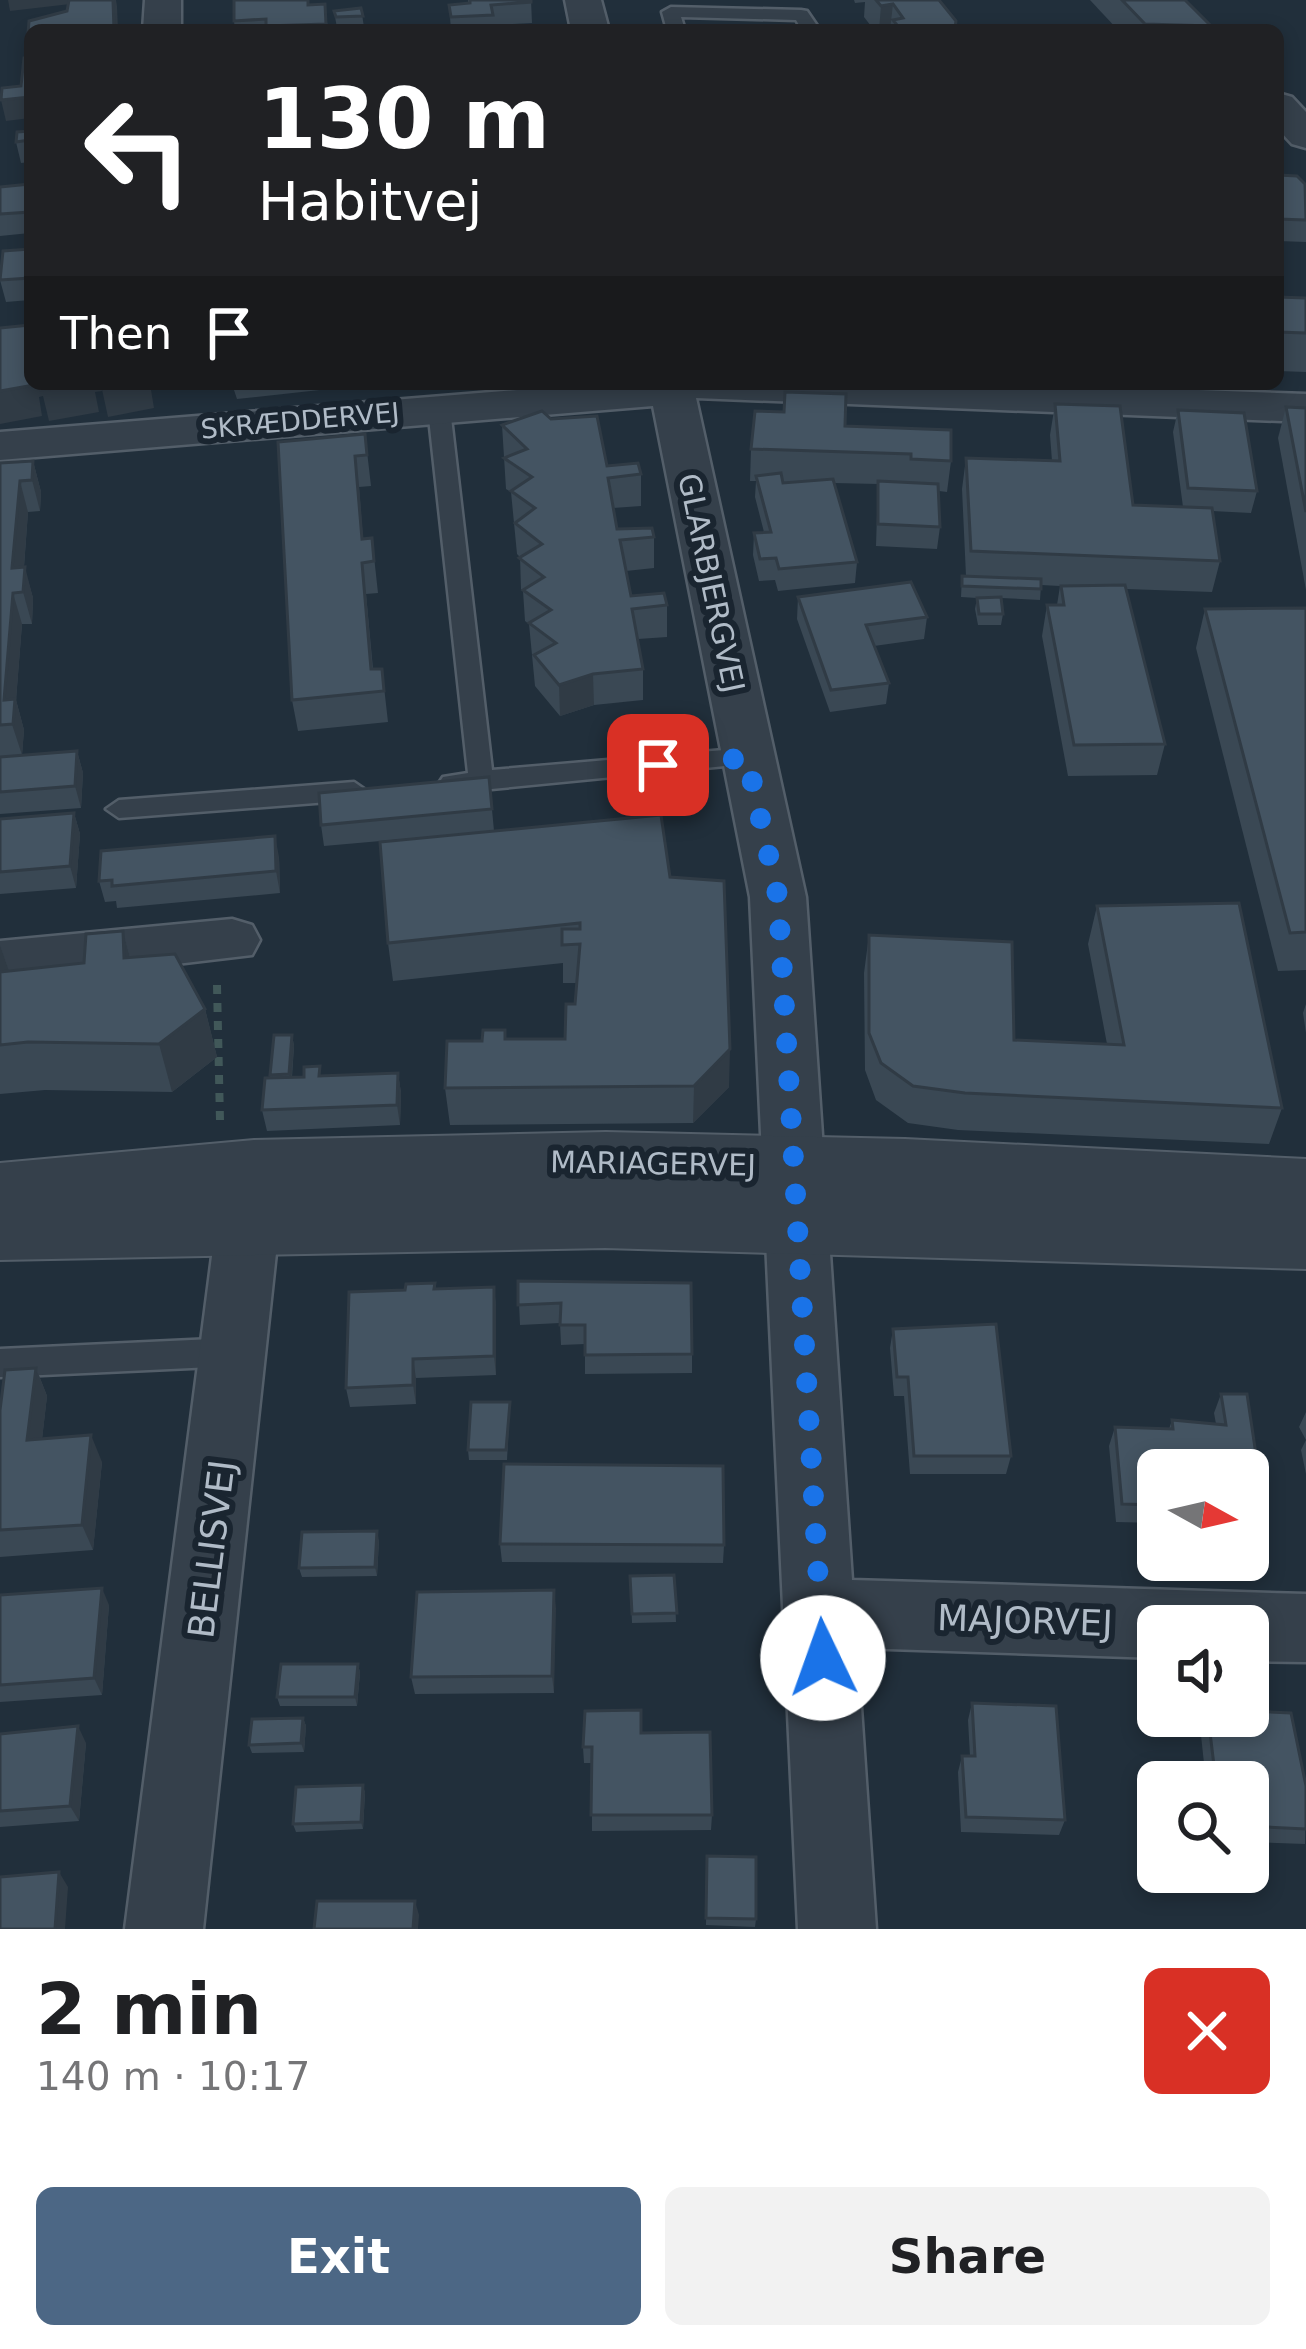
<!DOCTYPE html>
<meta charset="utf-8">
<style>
body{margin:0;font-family:"DejaVu Sans",sans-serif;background:#f2f2f2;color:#202124;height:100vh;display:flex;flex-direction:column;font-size:45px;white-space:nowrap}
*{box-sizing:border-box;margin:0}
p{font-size:39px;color:#757577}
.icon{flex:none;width:66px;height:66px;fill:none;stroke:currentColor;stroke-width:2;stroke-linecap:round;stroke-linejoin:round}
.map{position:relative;height:1929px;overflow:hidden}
.sheet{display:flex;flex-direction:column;background:#fff;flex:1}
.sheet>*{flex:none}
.guide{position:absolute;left:24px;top:24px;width:1260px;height:366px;border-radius:18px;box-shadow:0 6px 18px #0003;background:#202124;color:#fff;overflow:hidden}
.needle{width:78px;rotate:98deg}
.fabs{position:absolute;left:1137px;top:1449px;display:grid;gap:24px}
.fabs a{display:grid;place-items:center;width:132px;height:132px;border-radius:18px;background:#fff;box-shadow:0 6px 18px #0003;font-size:60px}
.pin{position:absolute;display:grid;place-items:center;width:102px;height:102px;color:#fff;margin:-51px;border-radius:24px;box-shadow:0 6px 18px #0006}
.me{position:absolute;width:132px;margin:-66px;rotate:357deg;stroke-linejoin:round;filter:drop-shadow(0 0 9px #0008)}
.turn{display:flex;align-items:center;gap:42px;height:252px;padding:0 36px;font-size:54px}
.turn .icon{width:156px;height:156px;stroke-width:2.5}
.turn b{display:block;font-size:84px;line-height:102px}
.then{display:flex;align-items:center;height:114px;padding:0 36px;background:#0003;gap:24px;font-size:45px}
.round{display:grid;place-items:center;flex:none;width:126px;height:126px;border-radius:18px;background:#f2f2f2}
.overview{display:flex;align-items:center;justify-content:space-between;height:204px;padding:0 36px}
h1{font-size:72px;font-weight:600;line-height:90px}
.action{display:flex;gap:24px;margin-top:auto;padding:24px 36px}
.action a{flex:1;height:138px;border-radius:18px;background:#4c6785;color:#fff;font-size:48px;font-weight:600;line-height:138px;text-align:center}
.action a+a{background:#f2f2f2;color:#202124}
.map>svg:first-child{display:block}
</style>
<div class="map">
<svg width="1306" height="1929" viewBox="0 0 1306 1929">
<rect width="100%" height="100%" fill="#212f3b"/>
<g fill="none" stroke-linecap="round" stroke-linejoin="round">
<defs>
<g id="service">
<path d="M671 7 801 10 807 11 820 30H802L796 20 681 17 685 30H667L662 12Z"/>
<path d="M439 402 450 409 492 770 747 748 756 751 759 757 756 763 481 790 443 789 439 783 443 777 468 773 428 409Z"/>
<path d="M354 782 367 791 354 800 119 818 106 809 119 800Z"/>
<path d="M234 1338 245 1342 249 1352 245 1362 234 1366 0 1377V1349Z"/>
</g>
<g id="minor">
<path d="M145 0H181V30H143Z"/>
<path d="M565 0H601L609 30H571Z"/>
<path d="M1278 93 1292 97 1306 112V148L1292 144 1278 129Z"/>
<path d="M591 384H1039L1306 394V422L696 398 806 897 852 1580 1306 1594V1662L1248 1661V1626H1158V1658L857 1648 876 1929H798L750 897 653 406 0 460V432Z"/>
<path d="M232 919 252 925 260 940 252 955 0 985V941Z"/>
<path d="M253 1154 275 1161 284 1179 203 1929H125L222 1179 231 1161Z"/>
</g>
<path id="tertiary" d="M606 1132 905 1139 1306 1159V1269L605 1248 0 1260V1163L254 1140Z"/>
</defs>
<use href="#service" stroke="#535e69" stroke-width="5"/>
<use href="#minor" stroke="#535e69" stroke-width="5"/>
<use href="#tertiary" stroke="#535e69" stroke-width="4"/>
<path stroke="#415859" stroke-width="8" stroke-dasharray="9 9" stroke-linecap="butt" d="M217 985 220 1120"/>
<use href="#service" fill="#35404b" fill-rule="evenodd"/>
<use href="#minor" fill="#35404b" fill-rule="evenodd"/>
<use href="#tertiary" fill="#35404b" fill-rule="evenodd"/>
</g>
<g fill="#3a4854">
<path d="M468 0H531L532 23 493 25 494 30H451L449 5 468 4Z"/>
<path d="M854 0H939L955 28 1038 30H874L864 17 865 2 855 3Z"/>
<path d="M1090 0H1185L1211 26 1210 30H1118Z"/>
<path d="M325 4 328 30H235L234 21 309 5Z"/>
<path d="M361 8 364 27 337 28 334 11Z"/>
<path d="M30 131V162L21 163 16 142Z"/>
<path d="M1278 175 1306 188V242L1278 241Z"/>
<path d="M30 184V233L0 236V187Z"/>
<path d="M30 249V300L6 302 0 280Z"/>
<path d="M1278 297 1306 298V372L1278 371Z"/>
<path d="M232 384H374L237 399Z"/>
<path d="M1055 404 1133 505 1183 507 1173 432 1178 410 1257 491 1251 513 1212 511 1220 561 1212 592 1126 589 1165 744 1157 775 1068 776 1042 636 1047 605H1057L1060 586 1041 585 1040 600 1001 598 1003 614 1001 625H978L975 609 977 598 961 597 962 576H966L962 489 966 458 1052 461 1050 435Z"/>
<path d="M1286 407 1306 408V590L1278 438Z"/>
<path d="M502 425 607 466 641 474V506L613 508 617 529 654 537V568L626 571 631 596 667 605V637L638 639 643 669V700L594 705 560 716 535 686 529 624 525 621 523 591 521 589 520 557 517 554 511 492 506 489Z"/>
<path d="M845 426 951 461 947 492 939 491 940 527 937 549 876 546 878 484 834 483 857 562 855 583 778 591 775 580 759 581 753 555 754 533 764 532 755 497 756 481H750L751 449Z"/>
<path d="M365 434 371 486 359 487 363 539 372 538 378 593 366 594 373 669H382L388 722 298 731 292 700 278 442Z"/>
<path d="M33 461 41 492 40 511 28 512 24 567 33 598 32 624H22L16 700 24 730 22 755 77 751 83 773 81 808 0 814V463Z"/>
<path d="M798 597 927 617 924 639 874 646 889 683 886 704 830 712 797 619Z"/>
<path d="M1306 608V970L1278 971 1196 648 1205 609Z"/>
<path d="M489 777 494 831 324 846 321 825Z"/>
<path d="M74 813 80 834 76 888 0 894V819Z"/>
<path d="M279 857 280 893 117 908 116 901 105 902 99 881Z"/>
<path d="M670 877 729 1087 693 1123 450 1125 445 1088 506 1039H565L575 1004 577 983H563V963L393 981 388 943Z"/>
<path d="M1097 906 1282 1108 1269 1144 958 1130 908 1123 876 1100 865 1070 864 973 869 935 1014 1040 1107 1044 1088 944Z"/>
<path d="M123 931 130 957 205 1009 217 1057 172 1092 45 1090 0 1094V945L9 971 84 963Z"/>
<path d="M1306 1004V1033L1303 1013Z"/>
<path d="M292 1035 294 1046 292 1077 398 1073 401 1093 400 1125 267 1131 262 1110 270 1075Z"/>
<path d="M518 1281 692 1354V1373L585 1374V1344L561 1345 560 1323 520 1325Z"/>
<path d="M435 1283 436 1289 494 1287 496 1307V1375L416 1378V1404L350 1407 346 1388 405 1290Z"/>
<path d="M893 1329 1011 1456 1006 1474H910L904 1396H894L890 1348Z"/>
<path d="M36 1368 47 1396 42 1439 102 1462 93 1550 0 1557V1410Z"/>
<path d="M1221 1394 1262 1495 1254 1514 1248 1513V1470H1158V1523L1116 1522 1109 1446 1115 1427 1169 1429 1172 1420 1216 1424 1214 1413Z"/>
<path d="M510 1402 507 1460H469L468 1450Z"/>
<path d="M1306 1412V1440L1299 1427Z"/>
<path d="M1306 1440V1474L1301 1450Z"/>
<path d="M379 1540 377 1576 302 1577 299 1568Z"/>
<path d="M500 1544 724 1545 723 1563 502 1562Z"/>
<path d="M674 1575 676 1622 632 1623 630 1576Z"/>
<path d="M554 1590V1693L415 1694 411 1677Z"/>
<path d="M0 1595 109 1605 102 1695 0 1702Z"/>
<path d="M358 1664 360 1673 357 1706H280L277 1697Z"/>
<path d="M972 1703 1065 1820 1059 1835 961 1832 958 1772 962 1756H970L968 1720Z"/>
<path d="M1205 1716H1248L1306 1786 1305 1844 1248 1842V1782H1206L1200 1726Z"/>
<path d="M303 1718 306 1726 304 1752 252 1753 249 1745Z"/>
<path d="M641 1733 712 1815 711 1830 592 1831V1763H584L583 1747Z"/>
<path d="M0 1734 86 1743 79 1821 0 1827Z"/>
<path d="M363 1785 365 1793 363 1829 296 1832 293 1824Z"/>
<path d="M707 1856 756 1919 755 1927 706 1925Z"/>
</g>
<g fill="#303b45">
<path d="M8 0H105L10 11Z"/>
<path d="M113 0H116L117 6 118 30H114Z"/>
<path d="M893 4 890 30H879L881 6Z"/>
<path d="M30 97V118L6 121 1 100Z"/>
<path d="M34 384H101L102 391 95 392 99 412 49 421 43 396 39 397 42 416 0 424V391Z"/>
<path d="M109 384H150L154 408 108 417 101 385Z"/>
<path d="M33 461 41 492 40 511 32 480Z"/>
<path d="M20 481 28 512 22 592 12 568Z"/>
<path d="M25 567 33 598 32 624 23 592Z"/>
<path d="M13 593 22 624 16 700 24 730 22 755 4 700Z"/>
<path d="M593 674 594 705 560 716 559 685Z"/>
<path d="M77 751 83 773 81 808 75 786Z"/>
<path d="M74 813 80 834 76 888 70 866Z"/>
<path d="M275 836 279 857 280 893 276 871Z"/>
<path d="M123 931 136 980 124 958Z"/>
<path d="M0 945 16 991 0 975Z"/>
<path d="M205 1009 217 1057 172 1092 159 1044Z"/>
<path d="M292 1035 294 1046 291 1085 289 1074Z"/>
<path d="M730 1049 729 1087 693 1123 694 1086Z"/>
<path d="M398 1073 401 1093 400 1125 397 1105Z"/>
<path d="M494 1287 496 1307V1375L494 1356Z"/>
<path d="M413 1359 416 1378V1404L413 1385Z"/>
<path d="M36 1368 47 1396 39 1466 27 1440Z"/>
<path d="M91 1435 102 1462 93 1550 82 1525Z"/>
<path d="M377 1531 379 1540 377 1576 375 1567Z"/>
<path d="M102 1588 109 1605 102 1695 94 1678Z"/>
<path d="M554 1590 556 1608 554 1693 552 1676Z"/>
<path d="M358 1664 360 1673 357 1706 355 1697Z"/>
<path d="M303 1718 306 1726 304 1752 301 1743Z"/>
<path d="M78 1726 86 1743 79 1821 70 1806Z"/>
<path d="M363 1785 365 1793 363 1829 361 1822Z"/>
<path d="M59 1872 68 1887 65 1929H55Z"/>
<path d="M415 1901 419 1915 418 1929H413Z"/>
</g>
<g fill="#445462" stroke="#303b45" stroke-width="3">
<path d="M69 0H113L114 30H30V33H28L29 21 67 11Z"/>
<path d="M234 0H308V5L325 4 326 24 266 26V19L234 21Z"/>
<path d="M470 0H531V2L491 5 493 15 451 17 449 5 470 3Z"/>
<path d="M876 0H939L956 21 955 28 1038 30H912L910 28 900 29 893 20 903 18 893 4 881 6Z"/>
<path d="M1122 0H1185L1211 26 1145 24Z"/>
<path d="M361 8 363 16 336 17 334 11Z"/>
<path d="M24 58H30V97L1 100 2 88 21 86Z"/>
<path d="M30 131V140L16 142 17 132Z"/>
<path d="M1278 175 1297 176 1305 184 1306 220 1278 219Z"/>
<path d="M30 184V212L0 214V187Z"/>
<path d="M30 249V278L0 280 3 251Z"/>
<path d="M1278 297 1306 298V333L1278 332Z"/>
<path d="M30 325V384L34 385 0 391V328Z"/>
<path d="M40 384H77L41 390Z"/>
<path d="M785 392 846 394 845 426 951 430V461L911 459V454L751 449 755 411 784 412Z"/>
<path d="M1055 404 1120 406 1133 505 1212 508 1220 561 971 551 966 458 1060 461Z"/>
<path d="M1286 407 1306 408V512Z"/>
<path d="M1178 410 1244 413 1257 491 1188 488Z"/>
<path d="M542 411 551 419 597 416 607 466 638 463 641 474 608 478 617 529 652 528 654 537 620 540 631 596 664 593 667 605 632 609 643 669 593 674 559 685 534 655 556 643 529 623 551 610 523 590 544 577 519 558 542 544 515 523 535 508 511 491 532 477 504 458 527 449 502 425Z"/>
<path d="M365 434 367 455 355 456 362 539 372 538 374 561 362 563 371 669H382L384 691 292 700 278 442Z"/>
<path d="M33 461 32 480 20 481 12 568 25 567 23 592 13 593 4 700 15 699 13 724 0 725V463Z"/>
<path d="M781 473 783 483 833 479 857 562 779 569 776 558 760 559 754 533 771 532 756 476Z"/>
<path d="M878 481 938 484 940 527 878 524Z"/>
<path d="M962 576 1041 579V589L962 586Z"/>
<path d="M911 582 927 617 866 625 889 683 831 690 798 597Z"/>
<path d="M1125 585 1165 744 1074 745 1047 605H1064L1061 586Z"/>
<path d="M1001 597 1003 614H979L977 598Z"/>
<path d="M1306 608V932L1290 933 1205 609Z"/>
<path d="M77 751 75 786 0 792V757Z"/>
<path d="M489 777 492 809 321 825 319 793Z"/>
<path d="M74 813 70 866 0 872V819Z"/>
<path d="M661 815 670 877 724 881 730 1049 694 1086 445 1088 447 1041H482L483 1030H505V1039H565L566 1004H575L580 944 562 945V929H580V923L388 943 380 842Z"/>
<path d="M275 836 276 871 112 886V880L99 881 101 851Z"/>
<path d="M1239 903 1282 1108 965 1093 913 1086 881 1063 869 1033V935L1012 942 1014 1040 1124 1045 1097 906Z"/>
<path d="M123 931 124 958 175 954 205 1009 159 1044 28 1042 0 1045V972L84 963 86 934Z"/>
<path d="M274 1035H292L289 1074 270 1075Z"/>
<path d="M320 1066 319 1076 398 1073 397 1105 262 1110 265 1078 304 1077V1067Z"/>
<path d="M518 1281 691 1283 692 1354 585 1355V1325H560L561 1303 518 1305Z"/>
<path d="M435 1283 434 1289 494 1287V1356L413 1359V1385L346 1388 349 1292 405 1290 406 1284Z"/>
<path d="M996 1324 1011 1456H914L908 1377H897L893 1329Z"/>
<path d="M36 1368 27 1440 91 1435 82 1525 0 1530V1410L5 1370Z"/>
<path d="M1221 1394H1247L1262 1495H1248V1470H1158V1505L1122 1504 1115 1427 1173 1429 1172 1420 1226 1425Z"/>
<path d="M471 1402H510L506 1450H468Z"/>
<path d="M504 1464 723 1466 724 1545 500 1544Z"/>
<path d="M377 1531 375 1567 299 1568 302 1532Z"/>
<path d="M674 1575 677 1613 632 1614 630 1576Z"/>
<path d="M102 1588 94 1678 0 1685V1595Z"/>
<path d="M554 1590 552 1676 411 1677 417 1592Z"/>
<path d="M281 1664H358L355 1697H277Z"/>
<path d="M972 1703 1056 1706 1065 1820 966 1817 962 1756H975Z"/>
<path d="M641 1710V1733L710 1732 712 1815H591L592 1747H583L585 1711Z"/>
<path d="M1248 1711 1291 1713 1306 1786V1829L1248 1826V1782H1216L1208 1716H1248Z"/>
<path d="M303 1718 301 1743 249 1745 252 1719Z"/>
<path d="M78 1726 70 1806 0 1811V1734Z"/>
<path d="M363 1785 361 1822 293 1824 296 1787Z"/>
<path d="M707 1856 756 1857V1919L706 1918Z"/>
<path d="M59 1872 55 1929H0V1877Z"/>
<path d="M317 1901H415L413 1929H314Z"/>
</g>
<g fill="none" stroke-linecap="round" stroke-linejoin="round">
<path stroke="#1a73e8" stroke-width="21" stroke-dasharray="0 37.8" d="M658 765 747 758 778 897 823 1658"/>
</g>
<g text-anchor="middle" stroke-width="12" stroke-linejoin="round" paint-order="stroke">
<g font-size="27" fill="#b0bbc7" stroke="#1a2530">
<text transform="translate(300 421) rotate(-5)" y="9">SKRÆDDERVEJ</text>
</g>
<g font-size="30" fill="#b0bbc7" stroke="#1a2530">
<text transform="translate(711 583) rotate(78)" y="10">GLARBJERGVEJ</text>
<text transform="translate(653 1164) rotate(1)" y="10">MARIAGERVEJ</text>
</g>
<g font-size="36" fill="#b0bbc7" stroke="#1a2530">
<text transform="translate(211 1549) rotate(-83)" y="13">BELLISVEJ</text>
<text transform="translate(1025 1620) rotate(2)" y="13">MAJORVEJ</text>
</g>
</g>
</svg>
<div class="fabs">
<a><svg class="needle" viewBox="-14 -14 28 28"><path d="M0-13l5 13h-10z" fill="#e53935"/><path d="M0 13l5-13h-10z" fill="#757577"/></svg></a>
<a><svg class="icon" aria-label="sound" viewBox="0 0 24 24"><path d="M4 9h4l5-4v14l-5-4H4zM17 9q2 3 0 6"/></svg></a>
<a><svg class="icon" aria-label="search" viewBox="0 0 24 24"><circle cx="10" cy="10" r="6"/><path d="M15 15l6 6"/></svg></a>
</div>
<div class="pin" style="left:658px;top:765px;background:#d93025"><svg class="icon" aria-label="arrive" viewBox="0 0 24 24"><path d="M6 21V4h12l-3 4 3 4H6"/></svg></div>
<svg class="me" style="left:823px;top:1658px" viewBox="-20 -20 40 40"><circle r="19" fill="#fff"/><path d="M0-13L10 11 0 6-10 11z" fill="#1a73e8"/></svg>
<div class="guide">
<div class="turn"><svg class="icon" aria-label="left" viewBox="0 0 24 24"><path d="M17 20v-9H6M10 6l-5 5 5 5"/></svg><div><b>130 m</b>Habitvej</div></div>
<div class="then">Then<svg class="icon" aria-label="arrive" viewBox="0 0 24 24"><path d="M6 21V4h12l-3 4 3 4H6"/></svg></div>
</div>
</div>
<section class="sheet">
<div class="overview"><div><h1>2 min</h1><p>140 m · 10:17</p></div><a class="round" style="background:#d93025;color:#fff"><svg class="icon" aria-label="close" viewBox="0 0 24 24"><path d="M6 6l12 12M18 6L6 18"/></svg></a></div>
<div class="action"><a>Exit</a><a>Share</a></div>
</section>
